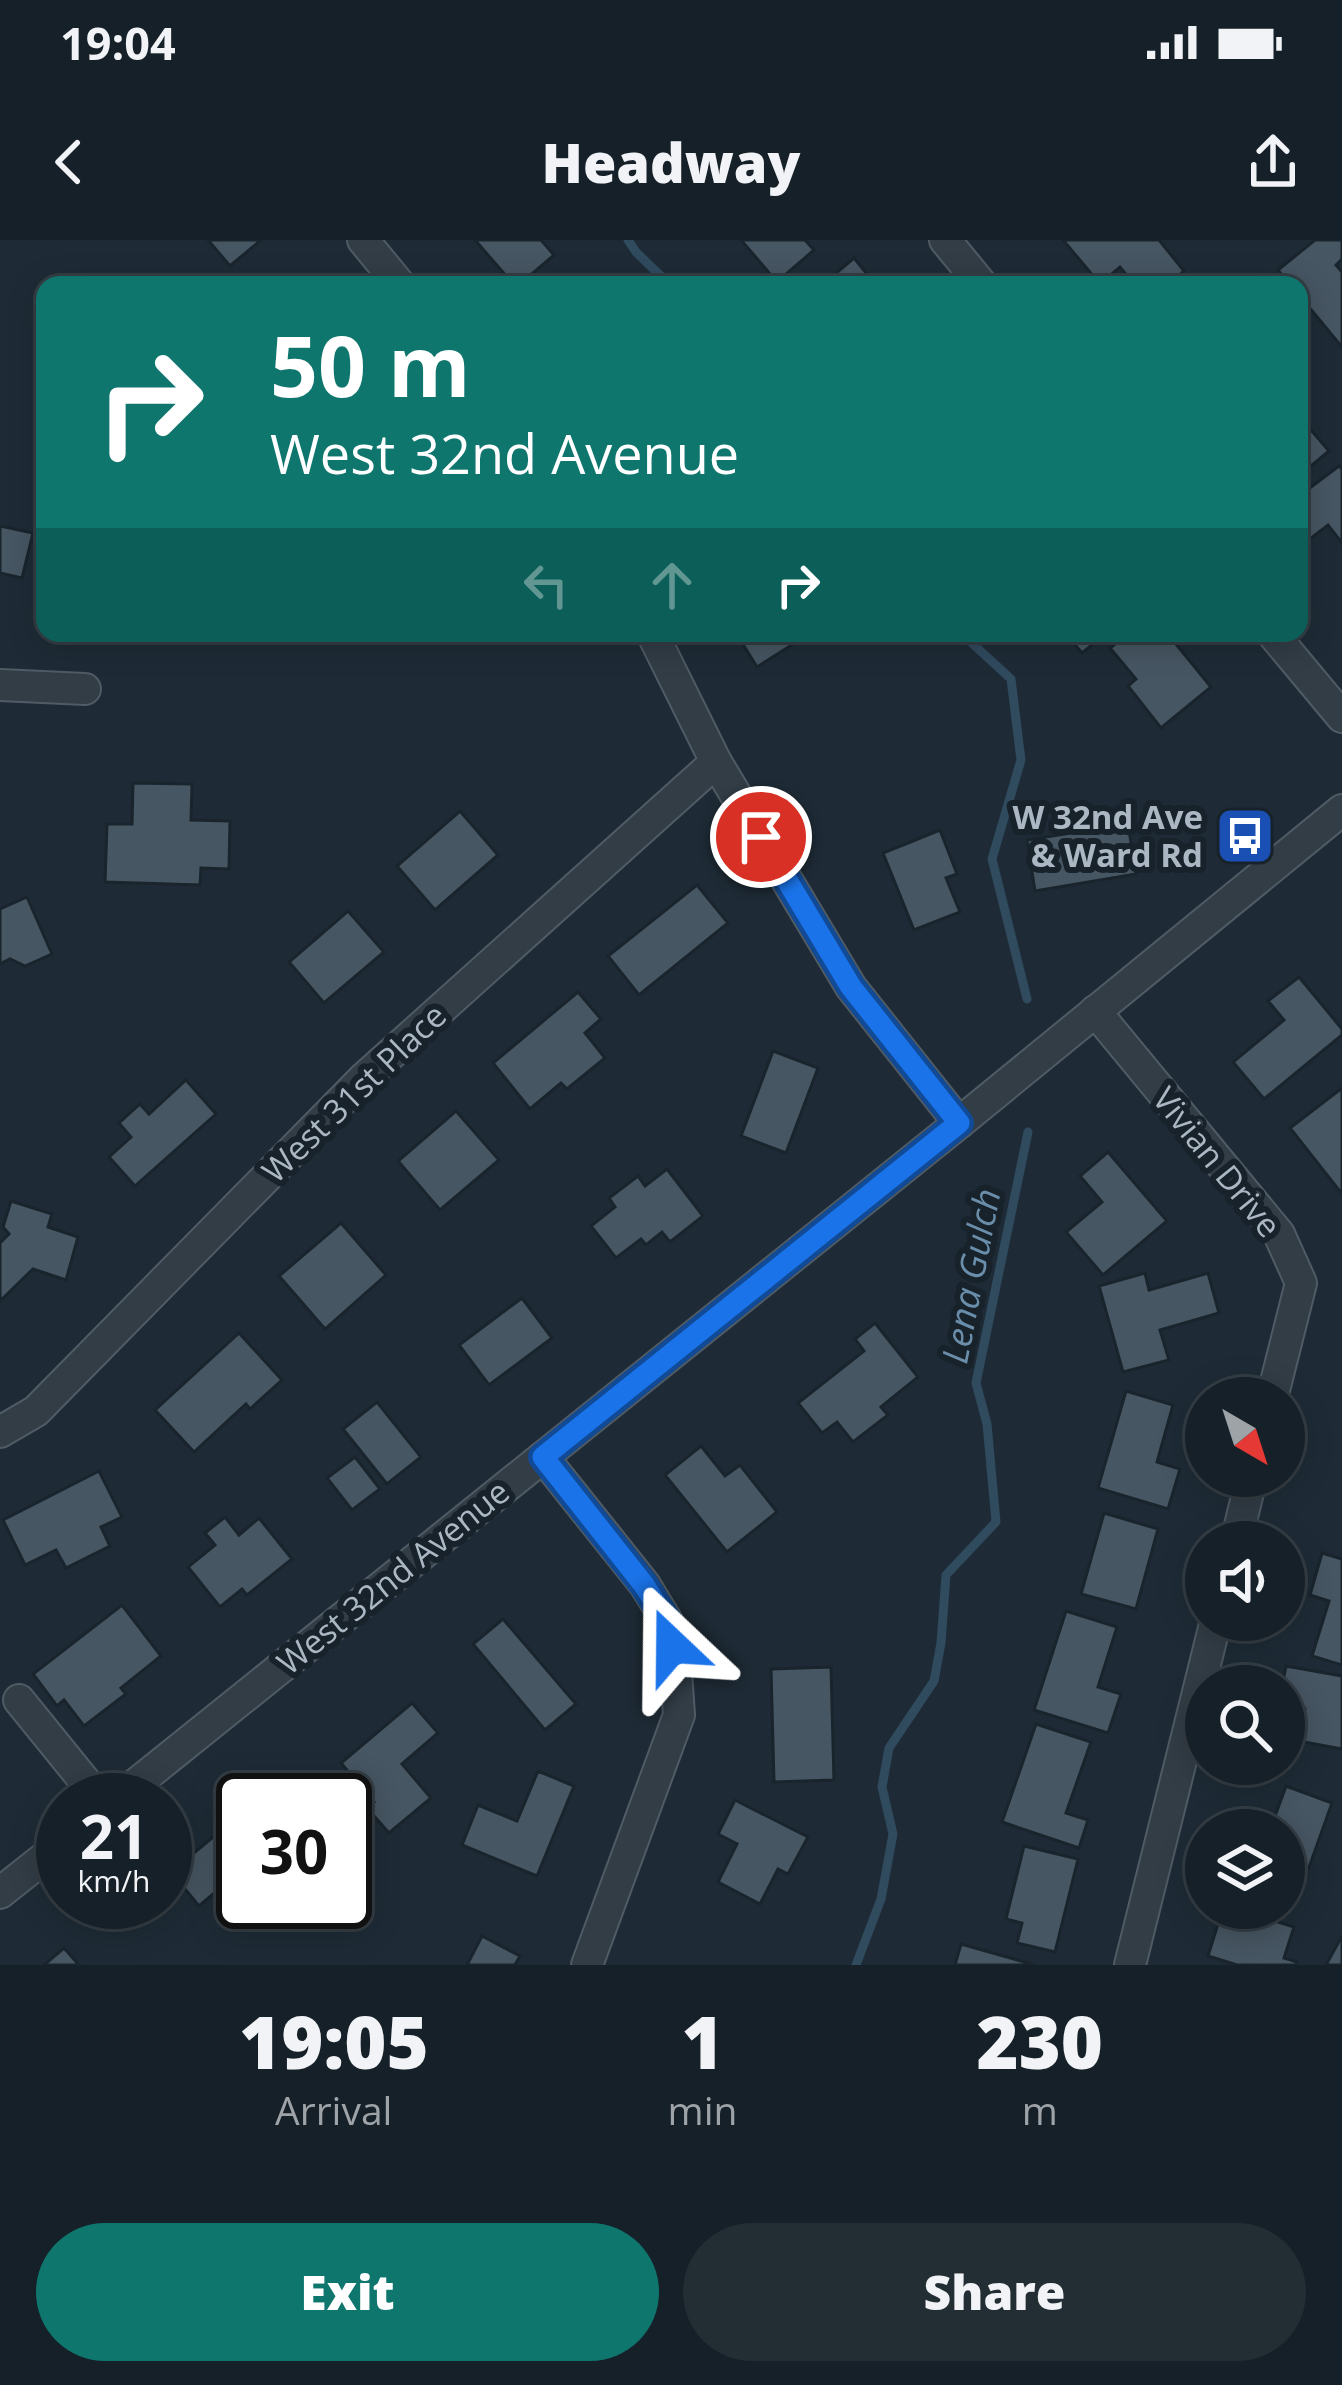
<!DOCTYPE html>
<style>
body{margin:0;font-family:"Open Sans",sans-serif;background:#232d34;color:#f1f3f6;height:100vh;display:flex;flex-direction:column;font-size:45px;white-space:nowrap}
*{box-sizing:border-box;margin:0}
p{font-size:39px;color:#9ea3a8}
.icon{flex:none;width:66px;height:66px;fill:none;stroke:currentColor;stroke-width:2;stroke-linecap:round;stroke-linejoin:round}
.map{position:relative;height:1725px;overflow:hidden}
.side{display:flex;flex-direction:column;background:#162028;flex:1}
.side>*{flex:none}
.guide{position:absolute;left:36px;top:36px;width:1272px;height:366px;border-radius:24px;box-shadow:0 6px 30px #0003,0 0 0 3px #353e45;background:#0f766e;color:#fff;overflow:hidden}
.needle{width:78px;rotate:141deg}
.controls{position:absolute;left:1185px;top:1137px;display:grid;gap:24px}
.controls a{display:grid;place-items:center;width:120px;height:120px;border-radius:50%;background:#162028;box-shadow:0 6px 30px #0003,0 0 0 3px #353e45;font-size:60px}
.speed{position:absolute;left:36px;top:1533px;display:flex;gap:24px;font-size:60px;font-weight:700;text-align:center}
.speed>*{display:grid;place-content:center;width:156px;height:156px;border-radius:50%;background:#162028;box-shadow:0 6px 30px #0003,0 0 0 3px #353e45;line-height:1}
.speed small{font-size:30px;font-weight:400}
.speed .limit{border:6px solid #111;border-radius:18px;background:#fff;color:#111}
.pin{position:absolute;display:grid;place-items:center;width:102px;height:102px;color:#fff;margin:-51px;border:6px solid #fff;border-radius:50%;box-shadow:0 3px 12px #0007}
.me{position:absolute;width:132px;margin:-66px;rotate:337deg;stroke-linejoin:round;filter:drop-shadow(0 0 9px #0008)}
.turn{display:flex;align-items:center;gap:42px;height:252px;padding:0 36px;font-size:54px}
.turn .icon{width:156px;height:156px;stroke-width:2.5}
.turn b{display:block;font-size:84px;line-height:102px}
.lanes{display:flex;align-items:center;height:114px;padding:0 36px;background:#0003;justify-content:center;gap:60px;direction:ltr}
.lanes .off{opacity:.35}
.eta{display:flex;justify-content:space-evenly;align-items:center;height:204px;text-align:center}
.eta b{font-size:72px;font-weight:800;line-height:84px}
.button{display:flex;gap:24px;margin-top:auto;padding:24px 36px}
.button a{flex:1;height:138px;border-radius:72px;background:#0f766e;color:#fff;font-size:48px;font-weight:800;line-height:138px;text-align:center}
.button a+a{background:#232d34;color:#f1f3f6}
.status{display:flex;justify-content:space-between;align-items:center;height:84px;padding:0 60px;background:#162028;direction:ltr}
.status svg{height:33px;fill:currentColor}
header{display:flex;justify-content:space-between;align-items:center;height:156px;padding:0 36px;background:#162028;font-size:54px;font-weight:800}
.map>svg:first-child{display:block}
</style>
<div class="status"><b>19:04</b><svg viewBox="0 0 49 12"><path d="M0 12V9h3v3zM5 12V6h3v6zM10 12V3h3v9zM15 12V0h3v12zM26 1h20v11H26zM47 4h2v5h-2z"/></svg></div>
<header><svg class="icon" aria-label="back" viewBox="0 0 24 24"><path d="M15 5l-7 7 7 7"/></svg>Headway<svg class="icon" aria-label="share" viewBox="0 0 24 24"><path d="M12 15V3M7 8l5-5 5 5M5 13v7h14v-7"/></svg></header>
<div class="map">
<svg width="1342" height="1725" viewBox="0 0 1342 1725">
<rect width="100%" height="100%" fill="#1e2b36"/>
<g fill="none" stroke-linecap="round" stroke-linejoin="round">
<g stroke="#304a5e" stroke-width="9">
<path d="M628 0 636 12 670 45"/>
<path d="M961 393 1011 439 1021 520 992 619 1027 759"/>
<path d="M856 1725 881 1659 893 1594 882 1547 889 1508 934 1441 941 1403 946 1335 996 1282 987 1184 976 1143 1028 892"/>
</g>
</g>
<g fill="#465662" stroke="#19242d" stroke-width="3">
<path d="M208 0H261L230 26Z"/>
<path d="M475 0H541L554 15 519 45H514Z"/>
<path d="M741 0H805L814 10 777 42Z"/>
<path d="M1063 0H1159L1184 31 1167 45H1135L1120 27 1100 44Z"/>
<path d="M1315 0H1342V19L1336 25 1342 32V107L1299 55V45H1290L1278 30Z"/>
<path d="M854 18 876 45H822Z"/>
<path d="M1299 176 1329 211 1299 236Z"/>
<path d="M1339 226 1342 229V303L1328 285 1306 302 1299 293V256Z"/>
<path d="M0 286 33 293 22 338 0 333Z"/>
<path d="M736 393H803L806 396 757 427Z"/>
<path d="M1065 393H1107L1082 413Z"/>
<path d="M1129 393H1167L1211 447 1161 488 1128 446 1136 439 1110 408Z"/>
<path d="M133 543 192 544 191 580 230 581 229 629 201 628 200 645 105 642 107 584H132Z"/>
<path d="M460 571 498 615 435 670 397 626Z"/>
<path d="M1128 584 1136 634 1035 651 1027 600Z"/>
<path d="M940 590 957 634 946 638 960 672 914 690 883 613Z"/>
<path d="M697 645 728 683 639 755 608 716Z"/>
<path d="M27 657 52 714 25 726 10 719 0 724V669Z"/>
<path d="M348 671 384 712 324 763 289 722Z"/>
<path d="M1299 737 1342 789V795L1264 859 1233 822 1284 780 1268 761Z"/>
<path d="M578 752 601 779 585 793 605 818 567 849 561 843 530 869 493 823Z"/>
<path d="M773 811 818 828 786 913 741 896Z"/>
<path d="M186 840 216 874 135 946 109 917 131 897 119 883 140 864 149 874Z"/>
<path d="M1342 848V954L1290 888Z"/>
<path d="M456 871 499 920 440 970 398 921Z"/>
<path d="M1108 912 1167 981 1103 1035 1066 992 1102 962 1080 936Z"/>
<path d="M667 929 703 976 670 1002 662 992 646 1005 641 999 616 1018 591 986 615 967 609 958 638 936 645 946Z"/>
<path d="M11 961 52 974 48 987 78 997 66 1040 33 1029 0 1061V1003L9 994 3 987Z"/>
<path d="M341 983 386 1035 325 1089 279 1036Z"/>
<path d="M1145 1033 1149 1050 1208 1033 1219 1073 1160 1090 1169 1120 1123 1132 1099 1046Z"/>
<path d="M522 1058 552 1098 489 1145 459 1105Z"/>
<path d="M875 1083 918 1137 881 1167 888 1175 853 1202 837 1182 822 1193 798 1163 864 1111 855 1099Z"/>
<path d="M239 1093 282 1140 250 1169 246 1164 194 1212 155 1170Z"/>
<path d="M1126 1151 1173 1165 1157 1222 1180 1229 1168 1269 1098 1248Z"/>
<path d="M377 1162 421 1217 387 1244 343 1189Z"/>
<path d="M701 1206 725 1236 740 1225 777 1272 727 1312 665 1235Z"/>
<path d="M355 1217 380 1249 352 1270 327 1238Z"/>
<path d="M99 1231 122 1277 101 1287 110 1306 66 1328 56 1310 25 1325 3 1280Z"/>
<path d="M1104 1273 1158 1289 1136 1369 1081 1354Z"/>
<path d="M225 1277 239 1295 259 1278 292 1319 247 1355 242 1349 220 1367 188 1327 215 1305 205 1293Z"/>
<path d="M1322 1313 1342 1319V1425L1312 1416 1329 1361 1310 1355Z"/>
<path d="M122 1365 161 1416 121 1448 126 1454 84 1486 64 1460 57 1466 33 1434Z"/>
<path d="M1066 1371 1117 1387 1098 1447 1121 1454 1108 1493 1034 1470Z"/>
<path d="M503 1379 576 1464 545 1490 473 1404Z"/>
<path d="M1286 1426 1342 1436V1509L1299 1501 1305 1469 1284 1465 1282 1446Z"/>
<path d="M831 1427 834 1540 774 1542 771 1429Z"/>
<path d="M412 1463 438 1493 402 1524 431 1558 389 1593 367 1568 374 1562 341 1523Z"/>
<path d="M1036 1484 1091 1502 1066 1573 1088 1580 1079 1608 1002 1582Z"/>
<path d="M538 1531 574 1546 537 1636 462 1605 478 1565 517 1581Z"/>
<path d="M1286 1546 1332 1563 1297 1661 1284 1657V1590H1270Z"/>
<path d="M735 1560 808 1597 788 1634 778 1629 760 1664 718 1642 737 1604 718 1594Z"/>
<path d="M243 1572V1629L199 1666 171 1632Z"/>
<path d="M1024 1606 1078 1619 1055 1712 1017 1703 1022 1683 1006 1679Z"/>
<path d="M1223 1668H1234L1294 1687 1284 1718 1297 1722 1296 1725H1237L1208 1716Z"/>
<path d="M482 1696 520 1716 515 1725H467Z"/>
<path d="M1342 1696V1725H1326Z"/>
<path d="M961 1704 1035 1725H955Z"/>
<path d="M64 1708 79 1725H44Z"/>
</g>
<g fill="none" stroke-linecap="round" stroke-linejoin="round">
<defs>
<g id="minor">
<path d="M363 0 400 45"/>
<path d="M945 0 982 45"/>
<path d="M652 393 716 522 851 747 959 883"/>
<path d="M1272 393 1342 477"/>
<path d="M0 445 85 449"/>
<path d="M1095 771 1279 994 1301 1043 1272 1158"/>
<path d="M0 1192 36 1171 363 839 716 522"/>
<path d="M543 1217 645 1345 667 1381 676 1432 679 1475 587 1725"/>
<path d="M1236 1302 1252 1236"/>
<path d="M19 1460 100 1560"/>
<path d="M116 1560 959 883 1342 570"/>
<path d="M0 1653 63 1603"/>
<path d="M1130 1725 1216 1380"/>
</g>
</defs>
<use href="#minor" stroke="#4f5b65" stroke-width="34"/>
<use href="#minor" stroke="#323d46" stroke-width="30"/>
</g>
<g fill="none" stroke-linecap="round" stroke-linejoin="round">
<defs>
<path id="route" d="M672 1406 667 1381 644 1345 543 1217 959 883 851 747 761 597"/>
</defs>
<use href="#route" stroke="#114b97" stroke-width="30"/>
<use href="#route" stroke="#1a73e8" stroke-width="21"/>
</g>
<defs>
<symbol id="bus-square" viewBox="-11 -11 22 22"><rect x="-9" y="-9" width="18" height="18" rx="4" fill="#1a4fb4" stroke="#17222b"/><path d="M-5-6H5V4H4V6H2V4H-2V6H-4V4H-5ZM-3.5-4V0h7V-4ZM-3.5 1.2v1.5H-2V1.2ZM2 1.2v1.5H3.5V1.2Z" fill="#fff"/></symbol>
</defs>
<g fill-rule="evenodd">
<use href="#bus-square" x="1212" y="563" width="66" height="66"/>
</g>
<g text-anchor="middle" stroke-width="12" stroke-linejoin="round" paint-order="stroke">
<g font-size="33" font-weight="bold" fill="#abb8c4" stroke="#17222b" text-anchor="end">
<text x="1203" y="589">W 32nd Ave<tspan x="1203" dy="38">&amp; Ward Rd</tspan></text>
</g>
<g font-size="33" fill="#abb8c4" stroke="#17222b">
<text transform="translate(354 853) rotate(-44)" y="12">West 31st Place</text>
<text transform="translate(1217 922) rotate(51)" y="12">Vivian Drive</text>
<text transform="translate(393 1337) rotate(-39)" y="12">West 32nd Avenue</text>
</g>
<g font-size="36" font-style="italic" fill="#6a8daa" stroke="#17222b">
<text transform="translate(971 1036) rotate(-79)" y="13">Lena Gulch</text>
</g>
</g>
</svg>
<div class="controls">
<a><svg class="needle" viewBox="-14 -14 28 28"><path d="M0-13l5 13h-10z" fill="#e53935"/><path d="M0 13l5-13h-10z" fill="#9ea3a8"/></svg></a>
<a><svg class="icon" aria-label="sound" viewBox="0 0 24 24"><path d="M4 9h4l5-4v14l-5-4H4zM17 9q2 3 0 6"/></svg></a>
<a><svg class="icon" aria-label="search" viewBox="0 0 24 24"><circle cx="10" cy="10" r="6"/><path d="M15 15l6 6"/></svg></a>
<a><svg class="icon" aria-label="layers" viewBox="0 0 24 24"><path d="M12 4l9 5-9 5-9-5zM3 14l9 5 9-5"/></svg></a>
</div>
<div class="speed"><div>21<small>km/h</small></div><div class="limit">30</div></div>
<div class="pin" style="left:761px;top:597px;background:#d93025"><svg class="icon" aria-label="arrive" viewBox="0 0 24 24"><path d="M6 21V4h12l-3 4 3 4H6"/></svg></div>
<svg class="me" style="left:672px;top:1406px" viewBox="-20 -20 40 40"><path d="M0-17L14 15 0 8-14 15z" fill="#1a73e8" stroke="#fff" stroke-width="4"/></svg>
<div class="guide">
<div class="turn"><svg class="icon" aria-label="right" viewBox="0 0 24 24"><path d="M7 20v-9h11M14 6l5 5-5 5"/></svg><div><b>50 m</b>West 32nd Avenue</div></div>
<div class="lanes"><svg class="icon off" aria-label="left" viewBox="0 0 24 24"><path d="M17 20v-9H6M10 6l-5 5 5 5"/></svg><svg class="icon off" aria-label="ahead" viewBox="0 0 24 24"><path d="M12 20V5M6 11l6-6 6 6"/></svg><svg class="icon" aria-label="right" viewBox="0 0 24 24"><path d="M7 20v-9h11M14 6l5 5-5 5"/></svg></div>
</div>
</div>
<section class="side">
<div class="eta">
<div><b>19:05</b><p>Arrival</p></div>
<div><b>1</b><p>min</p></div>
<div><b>230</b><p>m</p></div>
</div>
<div class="button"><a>Exit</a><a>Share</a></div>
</section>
